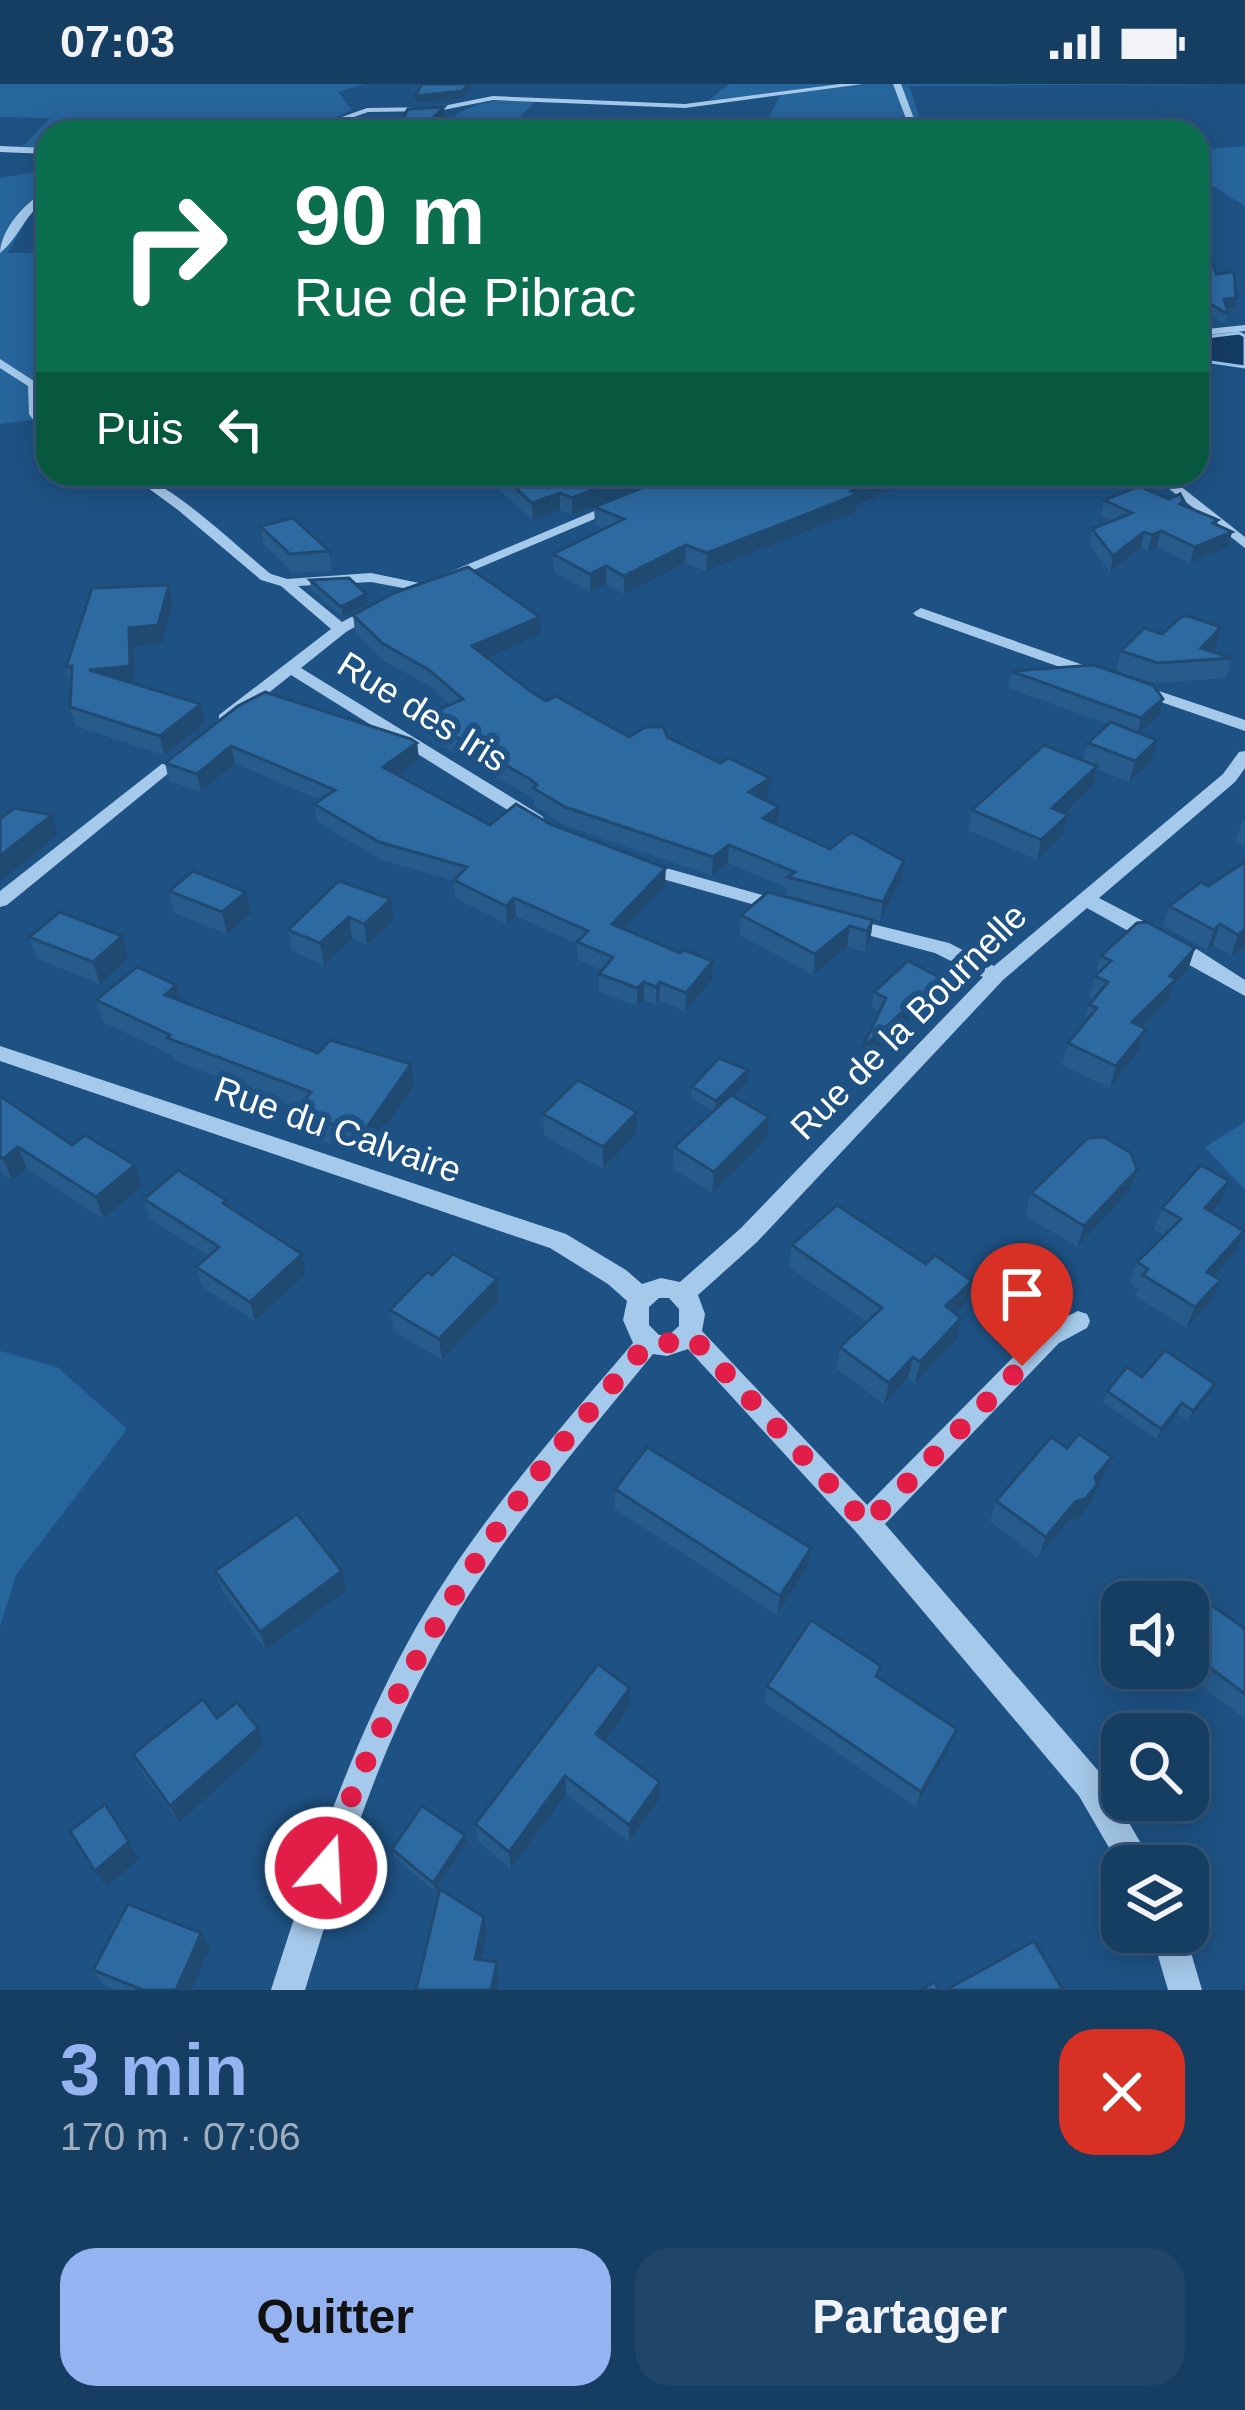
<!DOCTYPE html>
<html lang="fr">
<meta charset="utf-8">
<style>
body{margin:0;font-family:Arial,sans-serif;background:#1f4569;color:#f1f3f6;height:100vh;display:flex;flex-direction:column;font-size:45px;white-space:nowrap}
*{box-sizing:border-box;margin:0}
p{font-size:39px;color:#9eaebe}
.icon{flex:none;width:66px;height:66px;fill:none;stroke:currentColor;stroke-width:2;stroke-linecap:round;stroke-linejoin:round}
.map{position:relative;height:1906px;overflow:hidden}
.panel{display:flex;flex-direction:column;background:#163e63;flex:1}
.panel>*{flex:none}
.top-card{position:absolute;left:36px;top:36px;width:1173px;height:366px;border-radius:36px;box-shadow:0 6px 30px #0003,0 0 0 3px #355778;background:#0b6e4f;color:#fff;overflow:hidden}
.buttons{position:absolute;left:1101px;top:1497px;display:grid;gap:24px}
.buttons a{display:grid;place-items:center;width:108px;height:108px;border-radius:24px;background:#163e63;box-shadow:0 6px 30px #0003,0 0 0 3px #355778;font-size:60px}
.pin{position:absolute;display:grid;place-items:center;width:102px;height:102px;color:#fff;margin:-123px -51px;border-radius:50% 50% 50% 0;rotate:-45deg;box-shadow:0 0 12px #0007}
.pin .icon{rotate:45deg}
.me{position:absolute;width:132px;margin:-66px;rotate:19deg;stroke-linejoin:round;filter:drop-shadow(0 0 9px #0008)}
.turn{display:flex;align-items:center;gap:42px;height:252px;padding:0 60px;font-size:54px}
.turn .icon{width:156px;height:156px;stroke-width:2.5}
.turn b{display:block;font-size:84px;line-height:102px}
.then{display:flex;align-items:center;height:114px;padding:0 60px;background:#0003;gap:24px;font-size:45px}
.round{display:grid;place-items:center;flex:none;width:126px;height:126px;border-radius:36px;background:#1f4569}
.headline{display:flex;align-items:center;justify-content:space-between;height:204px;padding:0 60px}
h1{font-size:72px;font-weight:800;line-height:90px;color:#95b2f1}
.button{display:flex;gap:24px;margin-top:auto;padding:24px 60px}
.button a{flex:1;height:138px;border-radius:36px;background:#95b2f1;color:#111;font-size:48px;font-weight:800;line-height:138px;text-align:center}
.button a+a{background:#1f4569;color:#f1f3f6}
.status{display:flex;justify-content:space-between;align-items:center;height:84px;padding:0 60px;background:#163e63;direction:ltr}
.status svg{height:33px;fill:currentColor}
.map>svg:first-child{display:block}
</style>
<div class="status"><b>07:03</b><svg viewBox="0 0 49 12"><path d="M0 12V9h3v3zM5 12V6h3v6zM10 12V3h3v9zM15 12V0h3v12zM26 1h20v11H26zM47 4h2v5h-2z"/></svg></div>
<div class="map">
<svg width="1245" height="1906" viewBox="0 0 1245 1906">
<rect width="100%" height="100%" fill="#1e5284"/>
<g fill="#27659d">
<path d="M0 0H364L338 8 352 26 336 33 330 47 440 46C466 16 498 15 537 16L504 48H48V63H22L50 34 0 33Z"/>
<path d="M730 0H1245L909 2 923 43H998L1007 48H761L782 8 709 16Z"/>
<path d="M1245 62V122L1197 92V66Z"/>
<path d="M48 86V112L35 122 7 169H48V334L0 340V94Z"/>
<path d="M1245 1038V1106L1205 1063Z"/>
<path d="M0 1267 57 1283 127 1345 16 1491 0 1543Z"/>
</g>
<path fill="#143c63" stroke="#98c5ec" stroke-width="3" d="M1239 249 1245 252V283L1197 276V254Z"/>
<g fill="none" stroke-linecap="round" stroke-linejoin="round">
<g fill="#a5c9ea" fill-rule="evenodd">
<path d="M840 0H863L685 24 493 16 438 27 368 28 312 48H300L367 24 438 23 493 12 685 20Z"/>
<path d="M893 0H901L919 48H911Z"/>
<path d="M0 62 48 64V70L0 68Z"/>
<path d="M48 107V114C26 128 19 154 0 169 1 145 26 116 48 107Z"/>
<path d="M1245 241V247L1197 252V246Z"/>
<path d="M0 275 40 301 41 330 48 339V352L44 351 29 330 28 302 0 284Z"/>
<path d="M129 390C163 390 240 466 271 490L287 495 371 489 424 500 426 503 419 507 371 498 298 502 342 538 374 521 387 524 346 548 301 584 542 732 545 736 542 740H530L291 591 231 639H219V631L331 545 281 502 261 496 178 426Z"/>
<path d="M1150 390H1165L1245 453V464Z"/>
<path d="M611 420 623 423 450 496 438 493Z"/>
<path d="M921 524 1103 588 1105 591 1103 594H1091L916 532 913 529Z"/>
<path d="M1138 600 1245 636V647L1132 608 1130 605Z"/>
<path d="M186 661 192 662V670L7 821 0 823V807Z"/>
<path d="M1245 667V684L1235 698 1099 814 1195 864 1245 896V912L1087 824 1003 896 757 1158 698 1211 705 1230 702 1247 867 1421 1041 1245 1078 1227 1087 1230 1090 1237 1087 1244 1059 1259 885 1440 1101 1690 1154 1782H1122V1786L1079 1712 857 1449 688 1265 667 1272 653 1270C574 1367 492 1463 432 1573 374 1677 340 1793 305 1906H271C309 1787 348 1668 408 1558 468 1448 552 1354 633 1259L623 1236 627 1217 608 1200 550 1164 0 977V962L566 1150 626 1186 642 1200 661 1194 680 1198 741 1144 983 893 935 869 837 843 834 839 837 835 844 833 949 859 994 882 1223 690 1239 668ZM659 1214H669L679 1225V1242L669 1251H659L649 1241V1223Z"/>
<path d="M641 777 791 819 794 823 784 829 634 787 632 783 634 779Z"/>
<path d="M1151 1848H1185L1202 1906H1168Z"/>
</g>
</g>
<g fill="#275b8b">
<path d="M1197 183 1216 190 1234 224 1227 225 1225 239H1221L1204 227 1197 228Z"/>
<path d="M500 390H675L572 431 560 426 533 436 500 407Z"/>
<path d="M909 398 857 421 856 428 706 487 685 479 624 510 606 500 590 508 554 488 553 470 605 445 595 441 594 423Z"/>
<path d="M1104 416 1183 421 1218 436 1217 441 1228 464 1190 479 1157 463 1148 467 1141 463 1110 488 1089 460 1092 445 1112 437 1101 432Z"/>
<path d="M260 442 329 467 332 487 293 489 264 461Z"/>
<path d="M310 496 366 510 367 520 343 533 311 506Z"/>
<path d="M169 501 173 520 162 559 134 563V600L205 639 164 671 76 642 70 623 71 602 66 583Z"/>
<path d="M353 531 541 550 487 574 546 617 629 653H667L768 712 764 715 778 741 901 796 880 837 786 812 787 804 728 779 712 792 566 742 534 722V716L531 713 423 651 421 633 450 621 431 603 384 577 355 548Z"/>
<path d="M1221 543 1216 563 1211 567 1232 574 1226 594 1152 599 1116 587 1121 567 1162 550Z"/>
<path d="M1011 587 1159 632 1140 649 1152 676 1129 698 1097 685 1093 702 1064 729 1063 751 1037 776 968 746 972 726 1083 677 1088 659 1108 640 1008 604Z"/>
<path d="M238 622 417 659 419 676 398 691 490 741 550 740 665 802 624 845 680 869 713 877 712 896 685 927 659 917 656 921 644 916 637 922 599 908V890L602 886 578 876 577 860 516 832 507 840 455 814 454 797 382 776 317 738 314 720 320 716 235 679 201 708 169 697 165 679Z"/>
<path d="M1245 736V764L1235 758 1242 738Z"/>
<path d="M1245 776V862L1231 872 1213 861 1207 866 1163 842 1169 822 1208 802Z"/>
<path d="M339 797 394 836 367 861 352 855 324 881 292 867 288 846Z"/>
<path d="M169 807 251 829 227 850 174 829Z"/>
<path d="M741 831 873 836 870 857 865 868 847 863 813 891 740 851Z"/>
<path d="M29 853 128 874 100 900 37 875Z"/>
<path d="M1195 864 1188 885 1174 901 1169 916 1142 943 1146 945 1139 966 1110 1004 1062 981 1068 959 1084 940 1089 921 1094 915 1089 913 1101 872Z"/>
<path d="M176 901 180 916 318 969 414 1002 366 1071 300 1050 295 1028 299 1024 173 976 172 971 103 938 96 916Z"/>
<path d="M874 908 938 910 860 980 879 927 872 923Z"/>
<path d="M748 986 747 998 732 1012 767 1055 712 1109 673 1085 674 1063 714 1027 691 1014 692 1003Z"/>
<path d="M0 1012 72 1061 142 1102 103 1135 27 1085 12 1096 0 1088Z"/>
<path d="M637 1028V1049L603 1085 544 1052 543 1030Z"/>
<path d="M1129 1108 1077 1163 1025 1131 1031 1109Z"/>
<path d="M144 1115 228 1123 306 1190 255 1237 202 1203 196 1183 209 1172 150 1135Z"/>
<path d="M1220 1119 1212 1128 1235 1169 1213 1192 1212 1217 1186 1244 1135 1212 1138 1205 1130 1199 1137 1178 1164 1151 1154 1145 1162 1124Z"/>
<path d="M792 1161 926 1180 972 1197 967 1218 955 1229 956 1256 915 1299 908 1294 884 1320 836 1284 840 1263 867 1238 789 1183Z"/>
<path d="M432 1191 497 1195 499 1217 442 1276 394 1247 390 1226Z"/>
<path d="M1142 1293 1210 1310 1188 1337 1177 1330 1157 1355 1103 1318 1107 1307Z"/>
<path d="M1104 1394 1096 1403 1089 1422 1078 1435 1068 1437 1038 1474 990 1437 996 1417Z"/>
<path d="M615 1405 811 1464 808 1483 777 1531 615 1425Z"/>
<path d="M215 1487 347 1506 266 1566 222 1506Z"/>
<path d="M1188 1518 1245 1545V1635L1179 1584H1188Z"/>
<path d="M881 1582 878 1594 951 1661 916 1723 764 1618 767 1602Z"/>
<path d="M630 1604V1623L605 1657 660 1698 659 1716 629 1758 566 1710 511 1785 478 1757 475 1740Z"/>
<path d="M217 1634 258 1644 264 1662 179 1739 142 1688 133 1670Z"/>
<path d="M466 1759 435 1807 394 1773 392 1765Z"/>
<path d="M210 1864 192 1906H117L104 1901 93 1886Z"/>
</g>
<g fill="#204a71">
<path d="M471 0V5L462 14 416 19 415 12Z"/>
<path d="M444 23 445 30 426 48H418Z"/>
<path d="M1236 214 1234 224 1221 225 1224 215Z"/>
<path d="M1206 217 1204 227 1197 228V218Z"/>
<path d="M632 390H675L572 431V414Z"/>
<path d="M890 390H910L909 398 857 421 856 428 706 487 707 469Z"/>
<path d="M560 409V426L533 436 532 419Z"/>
<path d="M1161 447 1157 463 1148 467 1152 451Z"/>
<path d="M1144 448 1141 463 1110 488 1113 472Z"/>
<path d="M1232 448 1228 464 1190 479 1195 463Z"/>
<path d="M686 461 685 479 624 510V492Z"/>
<path d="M606 482V500L590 508V490Z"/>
<path d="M169 501 173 520 162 559 134 563V601L89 586Z"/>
<path d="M366 510 367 520 343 533 341 523Z"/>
<path d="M540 533 541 550 473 580 472 562Z"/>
<path d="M1221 543 1216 563 1203 576 1201 564Z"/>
<path d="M1163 615 1159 632 1137 651 1141 634Z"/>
<path d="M201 620 205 639 164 671 160 652Z"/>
<path d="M1157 656 1152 676 1129 698 1135 677Z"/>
<path d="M417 659 419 676 385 701 383 683Z"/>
<path d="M231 662 235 679 201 708 197 690Z"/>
<path d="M1097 682 1093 702 1048 744 1052 724Z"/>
<path d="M770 694 768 712 748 727 749 708Z"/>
<path d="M779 723 778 742 763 734Z"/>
<path d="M52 731 58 751 0 797V772Z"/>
<path d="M1068 731 1063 751 1037 776 1041 756Z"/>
<path d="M729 761 728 779 712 792 713 773Z"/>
<path d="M904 777 901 796 880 837 883 818Z"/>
<path d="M666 784 665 802 612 858V840Z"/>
<path d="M246 808 251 829 227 850 222 828Z"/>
<path d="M514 814 516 832 507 840 506 822Z"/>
<path d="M391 815 394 836 367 861 364 840Z"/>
<path d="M349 833 352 855 324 881 320 859Z"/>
<path d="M873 836 870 857 865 868 867 847Z"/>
<path d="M1220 840 1213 861 1207 866 1214 846Z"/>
<path d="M850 842 847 863 813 891 815 870Z"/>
<path d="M1245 846V862L1231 872 1238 851Z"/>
<path d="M122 852 128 874 100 900 93 878Z"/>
<path d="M1195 864 1188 885 1174 901 1169 916 1125 960 1132 938Z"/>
<path d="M713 877 712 896 685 927 686 909Z"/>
<path d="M941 894 938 910 860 980 862 964Z"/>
<path d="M644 898V916L637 922V904Z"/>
<path d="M660 898 659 917 656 921V903Z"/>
<path d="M176 901 182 923 165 911Z"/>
<path d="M1146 945 1139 966 1110 1004 1116 982Z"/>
<path d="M411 980 414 1002 366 1071 362 1050Z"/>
<path d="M748 986 747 998 715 1028 716 1017Z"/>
<path d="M637 1028V1049L603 1085V1063Z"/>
<path d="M769 1033 767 1055 712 1109 714 1088Z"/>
<path d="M18 1063 27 1085 12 1096 3 1075Z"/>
<path d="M135 1081 142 1102 103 1135 96 1113Z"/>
<path d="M1137 1086 1129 1108 1077 1163 1084 1142Z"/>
<path d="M1229 1097 1220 1119 1197 1145 1205 1124Z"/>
<path d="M1244 1147 1235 1169 1198 1209 1207 1188Z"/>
<path d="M302 1170 306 1190 255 1237 250 1218Z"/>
<path d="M497 1195 499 1217 442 1276 439 1255Z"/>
<path d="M1221 1196 1212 1217 1186 1244 1195 1223Z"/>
<path d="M972 1197 967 1218 941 1243 946 1222Z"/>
<path d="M961 1234 956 1256 915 1299 920 1278Z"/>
<path d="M913 1273 908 1294 884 1320 889 1299Z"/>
<path d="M1215 1300 1210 1310 1188 1337 1193 1327Z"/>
<path d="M1182 1319 1177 1330 1157 1355 1161 1345Z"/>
<path d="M1112 1373 1089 1422 1078 1435 1068 1437 1038 1474 1046 1453Z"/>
<path d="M811 1464 808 1483 777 1531 780 1512Z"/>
<path d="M342 1487 347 1506 266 1566 260 1548Z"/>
<path d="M630 1604V1623L597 1668 596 1650Z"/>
<path d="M258 1644 264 1662 179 1739 170 1722Z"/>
<path d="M957 1645 951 1661 916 1723 921 1708Z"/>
<path d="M565 1692 566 1710 511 1785 509 1768Z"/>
<path d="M660 1698 659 1716 629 1758V1741Z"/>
<path d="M465 1751 466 1759 435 1807 433 1799Z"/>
<path d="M129 1758 139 1775 106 1803 95 1787Z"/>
<path d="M484 1833 487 1849 478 1890 475 1875Z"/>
<path d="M201 1849 210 1864 192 1906H176Z"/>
<path d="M497 1878 499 1894 497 1906H491Z"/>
</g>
<g fill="#2d6aa2" stroke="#204a71" stroke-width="3">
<path d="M422 0H469L462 7 415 12Z"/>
<path d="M444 23 418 48H395L408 25Z"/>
<path d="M1213 181 1216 190 1234 188 1236 214 1224 215 1228 228H1224L1206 217 1197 218V183Z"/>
<path d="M500 390H632L572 414 560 409 532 419Z"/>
<path d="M676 390H890L851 407 858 410 707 469 686 461 624 492 606 482 590 490 553 470 624 435 594 423Z"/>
<path d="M1139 402 1169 415 1180 410 1184 417 1180 420 1218 436 1213 439 1232 448 1195 463 1161 447 1152 451 1144 448 1113 472 1092 445 1132 429 1104 416Z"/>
<path d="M293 434 329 467 290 470 260 442Z"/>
<path d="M468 483 540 533 472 562 529 606 546 617 556 612 629 653 645 643H664L667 653 720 679 729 674 770 694 749 708 779 723 763 734 830 765 851 748 904 777 883 818 788 793 795 788 729 761 713 773 565 723 533 704 537 701 530 695 421 633 463 615 429 586 382 559 353 531 394 509Z"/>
<path d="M349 494 366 510 341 523 310 496Z"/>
<path d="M169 501 158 541 129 544 130 582 89 586 201 620 160 652 70 623 72 582 66 583 92 504Z"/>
<path d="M1188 532 1221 543 1201 564 1232 574 1158 579 1121 567 1144 544 1162 550 1181 533Z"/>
<path d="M1094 581 1153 601 1163 615 1141 634 1011 587Z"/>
<path d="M265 608 411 655 417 659 383 683 490 741 516 720 550 740 666 784 612 840 680 869 684 866 713 877 686 909 660 898 656 903 644 898 637 904 599 890 613 873 577 858 588 847 514 814 506 822 454 796 467 783 379 758 314 720 335 706 231 662 197 690 165 679 238 622Z"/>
<path d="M1111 638 1157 656 1135 677 1088 659Z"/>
<path d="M1044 661 1097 682 1052 724 1068 731 1041 756 972 726Z"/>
<path d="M14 724 52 731 0 772V735Z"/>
<path d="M1245 778V846L1238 851 1220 840 1214 846 1169 822 1201 798 1208 802Z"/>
<path d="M193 787 246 808 222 828 169 807Z"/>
<path d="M339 797 391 815 364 840 349 833 320 859 288 846Z"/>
<path d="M768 808 873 836 867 847 850 842 815 870 741 831Z"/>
<path d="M60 828 122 852 93 878 29 853Z"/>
<path d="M1147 838 1195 864 1170 892 1176 895 1132 938 1146 945 1116 982 1068 959 1097 924 1089 921 1108 898 1095 892 1111 877 1101 872 1137 839Z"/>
<path d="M908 877 941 894 862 964 886 914 874 908Z"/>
<path d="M137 883 176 901 165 911 318 969 330 956 411 980 362 1050 295 1028 311 1008 167 954 170 951 96 916Z"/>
<path d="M719 974 748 986 716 1017 692 1003Z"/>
<path d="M578 996 637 1028 603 1063 543 1030Z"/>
<path d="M731 1011 769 1033 714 1088 674 1063Z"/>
<path d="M0 1012 72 1061 85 1051 135 1081 96 1113 18 1063 3 1075 0 1072Z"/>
<path d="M1104 1053 1131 1069 1137 1086 1084 1142 1031 1109 1088 1054Z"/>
<path d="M1201 1081 1229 1097 1205 1124 1244 1147 1207 1188 1221 1196 1195 1223 1143 1191 1148 1185 1137 1178 1181 1135 1162 1124Z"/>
<path d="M178 1086 226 1116 223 1119 302 1170 250 1218 196 1183 219 1163 144 1115Z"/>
<path d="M837 1121 926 1180 935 1171 972 1197 946 1222 961 1234 920 1278 913 1273 889 1299 840 1263 882 1224 792 1161Z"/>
<path d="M453 1170 497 1195 439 1255 390 1226 427 1188 432 1191Z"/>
<path d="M1165 1266 1215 1300 1193 1327 1182 1319 1161 1345 1107 1307 1127 1283 1142 1293Z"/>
<path d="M1079 1350 1112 1373 1095 1393 1097 1401 1085 1415 1076 1417 1046 1453 996 1417 1051 1353 1067 1364Z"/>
<path d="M647 1363 811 1464 780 1512 615 1405Z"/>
<path d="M297 1430 342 1487 260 1548 215 1487Z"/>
<path d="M1195 1509 1245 1545V1610L1188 1567V1518Z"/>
<path d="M811 1536 881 1582 876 1592 957 1645 921 1708 767 1602Z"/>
<path d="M598 1580 630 1604 596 1650 660 1698 629 1741 565 1692 509 1768 475 1740Z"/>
<path d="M203 1615 217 1634 237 1618 258 1644 170 1722 133 1670Z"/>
<path d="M105 1720 129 1758 95 1787 70 1747Z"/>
<path d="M422 1722 465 1751 433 1799 392 1765Z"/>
<path d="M440 1805 484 1833 475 1875 497 1878 491 1906H416Z"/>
<path d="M128 1820 201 1849 176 1906H143L93 1886Z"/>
<path d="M1034 1857 1063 1906H946Z"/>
<path d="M935 1898 939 1906H920Z"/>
</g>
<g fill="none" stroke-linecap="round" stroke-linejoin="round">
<path stroke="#e11d48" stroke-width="21" stroke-dasharray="0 37.8" d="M326 1784C370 1643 449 1508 538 1390 573 1344 613 1302 649 1257L671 1259 689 1250 867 1440 1022 1282"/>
</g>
<g text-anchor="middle" stroke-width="12" stroke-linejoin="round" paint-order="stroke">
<g font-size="36" fill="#fff" stroke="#1e5284">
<text transform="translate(423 627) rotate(32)" y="13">Rue des Iris</text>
<text transform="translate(908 937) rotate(-45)" y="13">Rue de la Bournelle</text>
<text transform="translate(338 1045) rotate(19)" y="13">Rue du Calvaire</text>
</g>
</g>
</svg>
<div class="buttons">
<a><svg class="icon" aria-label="sound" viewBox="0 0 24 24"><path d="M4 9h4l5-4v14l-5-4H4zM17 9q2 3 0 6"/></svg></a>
<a><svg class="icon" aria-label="search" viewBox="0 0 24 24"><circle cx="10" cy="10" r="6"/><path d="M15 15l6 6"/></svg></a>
<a><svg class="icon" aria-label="layers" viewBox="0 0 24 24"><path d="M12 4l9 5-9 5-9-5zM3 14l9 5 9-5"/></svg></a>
</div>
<div class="pin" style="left:1022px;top:1282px;background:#d93025"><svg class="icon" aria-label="arrive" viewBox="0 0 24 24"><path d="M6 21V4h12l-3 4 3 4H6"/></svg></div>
<svg class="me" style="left:326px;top:1784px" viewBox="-20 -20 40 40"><circle r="17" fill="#e11d48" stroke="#fff" stroke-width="3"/><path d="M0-11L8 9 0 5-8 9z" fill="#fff"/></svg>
<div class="top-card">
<div class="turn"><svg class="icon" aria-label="right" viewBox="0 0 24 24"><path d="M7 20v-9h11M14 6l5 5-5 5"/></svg><div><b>90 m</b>Rue de Pibrac</div></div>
<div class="then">Puis<svg class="icon" aria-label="left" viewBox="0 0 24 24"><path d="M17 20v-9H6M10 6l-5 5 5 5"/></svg></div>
</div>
</div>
<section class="panel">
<div class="headline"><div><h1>3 min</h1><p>170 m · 07:06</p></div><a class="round" style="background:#d93025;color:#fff"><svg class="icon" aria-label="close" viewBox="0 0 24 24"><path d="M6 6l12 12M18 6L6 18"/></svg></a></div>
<div class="button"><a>Quitter</a><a>Partager</a></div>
</section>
